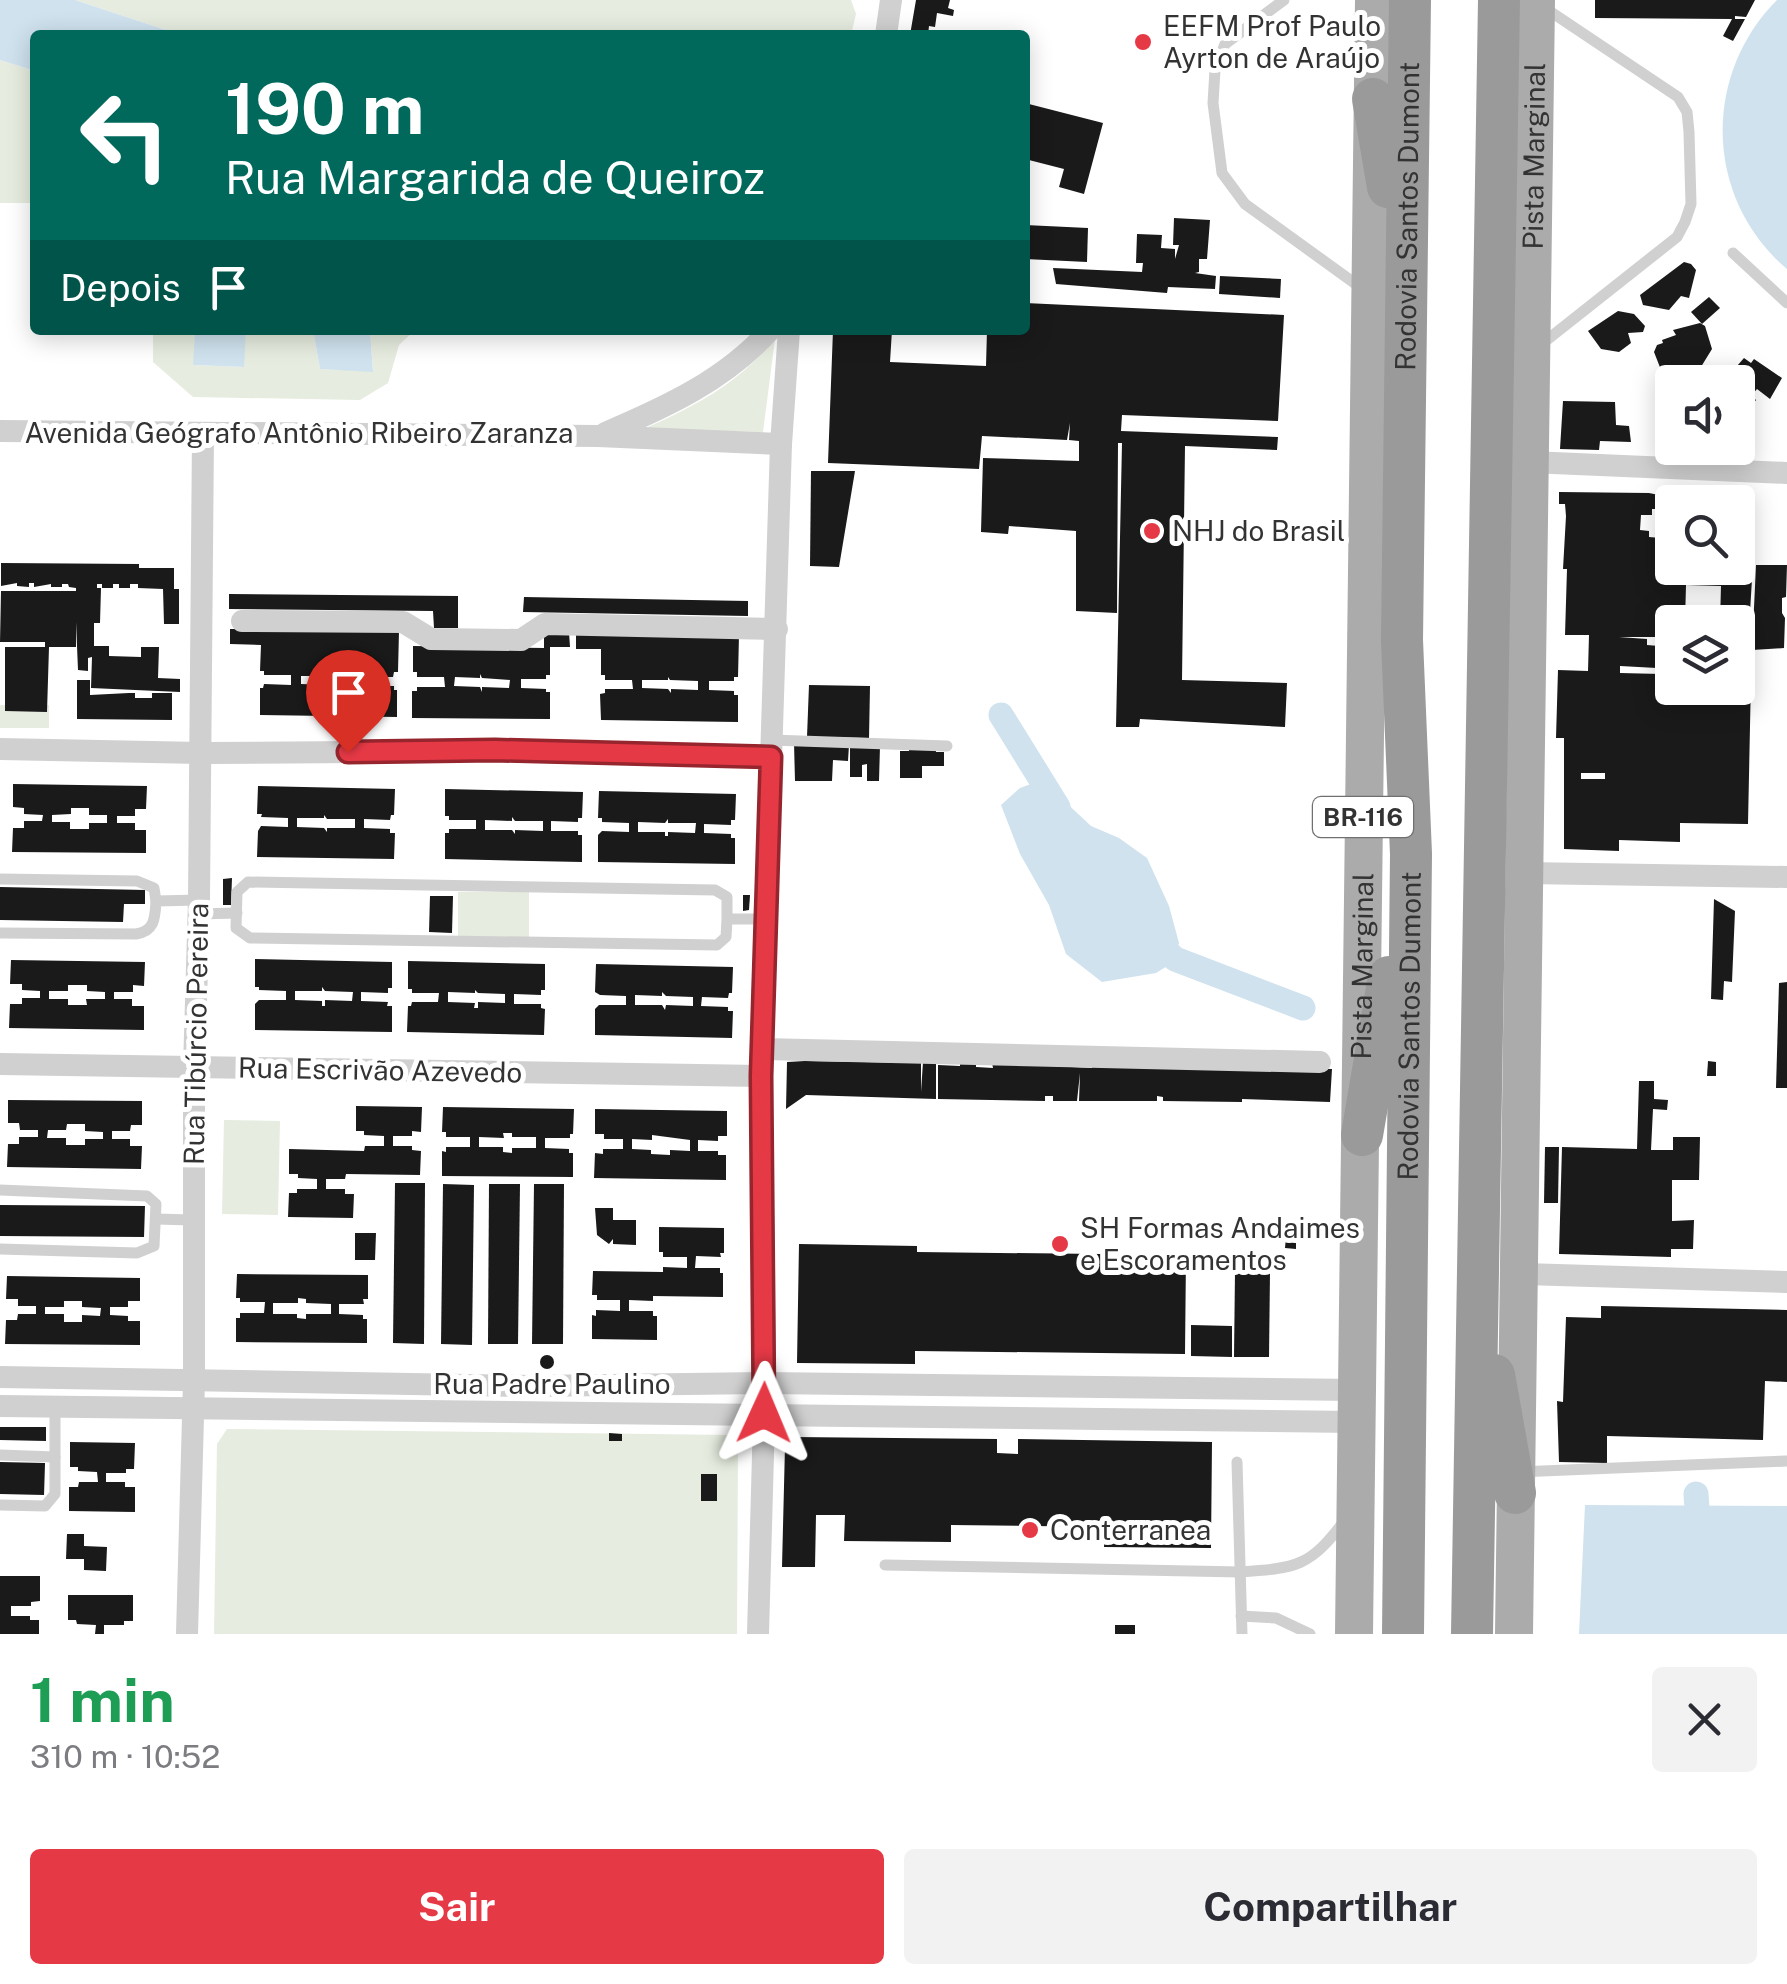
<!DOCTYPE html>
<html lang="pt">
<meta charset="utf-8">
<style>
body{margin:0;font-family:"Public Sans",sans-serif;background:#f2f2f3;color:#2b2b33;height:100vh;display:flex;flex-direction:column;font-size:38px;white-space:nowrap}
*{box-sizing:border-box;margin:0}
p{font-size:32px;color:#7c7c81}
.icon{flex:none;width:55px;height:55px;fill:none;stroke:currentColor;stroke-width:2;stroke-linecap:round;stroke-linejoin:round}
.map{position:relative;height:1634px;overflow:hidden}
.drawer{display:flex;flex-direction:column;background:#fff;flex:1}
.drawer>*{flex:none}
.banner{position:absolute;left:30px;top:30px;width:1000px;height:305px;border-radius:10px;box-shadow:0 5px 25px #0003;background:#00695c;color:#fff;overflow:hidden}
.controls{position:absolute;left:1655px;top:365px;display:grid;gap:20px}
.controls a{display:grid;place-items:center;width:100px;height:100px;border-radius:10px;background:#fff;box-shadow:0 5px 25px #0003;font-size:50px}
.pin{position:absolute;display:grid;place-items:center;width:85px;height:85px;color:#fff;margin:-102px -42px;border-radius:50% 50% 50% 0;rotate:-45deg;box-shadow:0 0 10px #0007}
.pin .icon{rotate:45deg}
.me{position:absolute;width:110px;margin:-55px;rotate:1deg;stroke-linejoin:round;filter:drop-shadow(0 0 8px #0008)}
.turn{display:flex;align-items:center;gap:35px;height:210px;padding:0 30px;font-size:45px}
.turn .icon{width:130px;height:130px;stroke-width:2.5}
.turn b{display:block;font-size:70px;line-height:85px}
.then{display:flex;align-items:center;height:95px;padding:0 30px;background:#0003;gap:20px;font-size:38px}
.round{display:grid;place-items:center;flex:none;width:105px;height:105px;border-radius:10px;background:#f2f2f3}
.overview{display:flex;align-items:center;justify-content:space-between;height:170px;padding:0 30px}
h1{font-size:60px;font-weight:700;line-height:75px;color:#1e9e55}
.primary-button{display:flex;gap:20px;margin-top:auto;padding:20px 30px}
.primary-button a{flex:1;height:115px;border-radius:10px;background:#e63946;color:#fff;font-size:40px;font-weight:700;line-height:115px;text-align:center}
.primary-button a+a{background:#f2f2f3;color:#2b2b33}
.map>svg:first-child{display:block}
</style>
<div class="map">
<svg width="1787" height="1634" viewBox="0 0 1787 1634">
<rect width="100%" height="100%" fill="#fff"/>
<g fill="#e6ecdf">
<path d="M75 0H851L856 14 851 35H181Z"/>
<path d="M0 60 35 71V203H0Z"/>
<path d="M153 330H195L194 365 243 367 246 330H313L320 369 373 371 370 330H415L399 345 388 383 360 400 193 397 153 362Z"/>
<path d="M775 339 763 432 641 430C696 406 735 386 775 339Z"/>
<rect x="0" y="705" width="49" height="23"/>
<path d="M458 892H529V938L458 937Z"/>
<path d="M224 1120 280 1121 278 1215 222 1214Z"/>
<path d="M227 1429 732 1435 738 1443 737 1634H214L217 1444Z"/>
</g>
<g fill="#cfe2ee">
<path d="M0 0H75L181 35H35V71L0 60Z"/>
<path d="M1777 0H1787V269C1705 200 1701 76 1777 0Z"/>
<path d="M195 330H246L244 367 193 365Z"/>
<path d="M313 330H370L373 372 320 369Z"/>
<path d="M1042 780 1091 826 1119 838 1147 858 1169 906 1179 943 1172 963 1156 973 1102 982 1066 954 1049 905 1020 854 1001 805 1020 788Z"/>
<path d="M1585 1505 1787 1506V1634H1579Z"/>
</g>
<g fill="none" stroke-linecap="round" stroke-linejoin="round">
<g stroke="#cfe2ee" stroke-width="25">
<path d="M1001 715 1058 807"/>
<path d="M1151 936 1175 959 1303 1008"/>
<path d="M1696 1494 1699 1539"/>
</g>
</g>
<g fill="#1a1a1a" fill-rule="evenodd">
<path d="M916 0H950L948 8 954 10 953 16 937 13 935 27 929 26 928 35H910Z"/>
<path d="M1595 0H1755L1746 17 1735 16V19H1745L1733 41 1723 36 1732 19 1595 18Z"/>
<path d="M1025 103 1103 123 1084 194 1059 187 1064 169 1025 159Z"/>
<path d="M1174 218 1210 220 1207 259H1199V272L1195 273 1216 276 1215 289 1168 287 1167 293 1056 284 1053 268 1142 272 1143 263H1136L1137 234 1162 235 1161 248 1175 249V259L1179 245H1173Z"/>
<path d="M1025 225 1088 228 1087 262 1025 259Z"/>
<path d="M1684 262 1691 264 1696 270 1689 298 1681 296 1669 310 1643 305 1640 295Z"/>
<path d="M1220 276 1281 279 1280 298 1219 294Z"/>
<path d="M1709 297 1720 308 1702 324 1691 312Z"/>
<path d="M1025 303 1284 315 1278 421 1122 415 1121 431 1278 437 1277 450 1185 446 1182 680 1287 683 1285 727 1140 719 1139 727H1116L1122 443H1118L1117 613 1076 611V531L1009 526 1008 534 981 532 983 458 1079 461V441L1069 440 1070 423 1067 440 982 436 979 469 828 463 833 330H892L890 362 986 366 987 330H1025Z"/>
<path d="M1618 311 1634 314 1645 326 1643 332 1628 333 1631 343 1619 352 1601 349 1588 331Z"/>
<path d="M1700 323 1705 326 1712 349 1696 375 1689 371 1668 377 1663 375 1654 352 1657 345 1663 343 1662 340 1676 335 1673 330Z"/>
<path d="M1744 358 1751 363 1754 359 1782 378 1770 399 1757 389 1751 396 1756 400 1746 412 1738 405V382H1723Z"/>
<path d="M1563 401 1615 402 1616 425 1629 426 1631 442 1600 441 1599 450 1560 449Z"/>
<path d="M811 471H855L839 567 810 566Z"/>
<path d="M1559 492 1649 493 1664 496V509H1652V515H1641L1640 530 1649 531V537L1661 538 1660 526H1672V568H1738V544L1754 546 1750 612 1730 611 1729 622H1720L1721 586 1686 585 1685 622H1672V637H1619L1647 639V645L1659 646 1657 668 1620 666V673L1661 674V661L1672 662V688H1738V677L1751 678 1748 824 1680 823V842L1619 840V851L1564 849V738H1556L1558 670 1588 671 1589 635H1565L1567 569H1563L1566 516 1565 504H1559ZM1581 773H1605V779H1581Z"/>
<path d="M1674 493 1722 495V502H1674Z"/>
<path d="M1 563 139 564V568H174V589H179V624H164L163 589 138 588V584H130V588H119V584H113V588H102V584H97V588H101L100 623H94V646H109V656L141 657V647H159L158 678 180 679V692L91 688 92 657 88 658V671L78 670 76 622V647H49L47 712 5 711V647H45V642H0L1 591H76V588L69 587 68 584H62V587H51V584L34 587V583H29V587L17 586V583L1 586Z"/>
<path d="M1756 565H1787L1786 597 1782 598V613L1785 618 1784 648 1752 650Z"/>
<path d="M229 594 458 596V628H434L433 611 229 609Z"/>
<path d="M524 597 748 601V616L523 612Z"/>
<path d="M230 629 399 631 398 672H394L393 677H367V686H394V690H397V717L260 715V688H263L264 684 291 685V675H264V671H260L261 645 230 644ZM327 672 330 676H357V685H329L330 689 327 685 301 684V676H327Z"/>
<path d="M544 632H569L570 647H550V675H546V679H521V688L546 689V692H550V719L412 718V691H417V687H445L444 677H417V672H413V646L544 648ZM480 674 482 678 510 680 509 688 482 687V692L480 687 454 686 455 677 480 678Z"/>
<path d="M576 633 739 635 738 677H734V681H709V690L734 691V695H738V722L601 720 600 694 605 693V689H633L632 680H605V675H601V649H576ZM668 677 670 680 698 681V690L671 689V693L668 689 642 688V680H668Z"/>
<path d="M77 680H90V695L129 693H135V698H152V693H172V720L77 719Z"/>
<path d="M809 685 870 686 869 738 807 737Z"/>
<path d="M794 743 849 745 848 761 833 760 832 781H795Z"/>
<path d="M850 745 880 746 879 781H867V764L862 765V777H850Z"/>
<path d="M909 747 936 748V752H944V766H922V778H900V751H909Z"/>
<path d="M13 784 147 786 146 809H135V816H117V823H135V830H146V853L12 852 13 828H24V821H42L43 815 24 814V808L13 807ZM71 808H89V815H107V823H89V829H70V822H52V815L71 814Z"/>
<path d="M258 786 395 789 394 815H391L390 820 364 819V828L390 829V833H395L394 859 257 857 258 831 261 826 288 827V818L261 817 262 814H257ZM324 815 327 819H355V828H327V832L324 828 297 827V818H324Z"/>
<path d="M445 789 583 792 582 818H578V822L551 821V831H578V835H582V862L445 859V833H449V829H476V820H449V816H445ZM512 817 515 821H543V831L515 830V834L512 830H485V820L512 821Z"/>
<path d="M599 791 736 794 735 820H731V825L704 824V833L731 834V838H735V864L598 862V835L602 831 629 832V823L602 822V818H598ZM668 819V823H696L695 833 668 832V836H665V832H638V822L665 823Z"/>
<path d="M232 878 231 905H223V879Z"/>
<path d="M0 887 145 890V904H124L123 922 0 920Z"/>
<path d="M743 895H750L749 910 743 911Z"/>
<path d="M430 896H453L452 933 429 932Z"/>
<path d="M1714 899 1735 911 1732 982 1724 981 1723 1000 1711 999Z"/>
<path d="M255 959 392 962V988H388V993L361 992V1001L388 1002 387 1006H392V1032L255 1030V1004L259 1000H286V991L259 990V987H255ZM322 987 325 991 353 992 352 1001 325 1000V1006H322V1001L295 1000V991H322Z"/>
<path d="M11 960 145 962 144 986 133 985V992H114V999H132V1006H144V1030L9 1028 10 1004H22V998H40V991L22 990V984H10ZM68 985H87V991L105 992V999H86L87 1005H68V999H49V991H68Z"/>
<path d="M408 961 545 964V990H541V995L514 994V1004H541V1008L545 1009 544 1035 407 1032 408 1006H411L412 1002H438L439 993H412V989H408ZM475 990 478 993 505 994V1003L478 1002V1008H474L475 1003 448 1002V992L475 993Z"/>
<path d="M596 964 733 967 732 993H729L728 998 702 997 701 1006 728 1007V1011H733L732 1038 595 1035V1009L599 1005H626V996L600 995 595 992ZM662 992 666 996 693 997V1006L666 1005 665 1010 662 1005H635V995L662 996Z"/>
<path d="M1787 982V1088H1776L1779 983Z"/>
<path d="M805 1061 921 1063V1092L923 1062H936V1099L806 1095 786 1109 787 1062Z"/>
<path d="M976 1061V1067L993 1068 992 1063 1092 1068V1063L1332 1069 1330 1102 1242 1099V1102L1163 1101V1097L1157 1096V1101H1079L1080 1073 1077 1101H1053V1096H1045V1101L938 1099V1065L960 1066V1062Z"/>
<path d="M1708 1061 1716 1062V1076H1707Z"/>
<path d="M1639 1081H1654V1099L1668 1100 1667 1110 1653 1109 1651 1150H1673V1137H1700L1699 1180H1672V1221L1694 1220 1693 1249H1671V1257L1559 1254 1562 1147 1637 1149Z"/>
<path d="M8 1100 142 1101V1125H131L130 1131H112V1139H130V1146H142L141 1169 7 1167 8 1144H19V1137H38V1130H20L19 1123H8ZM67 1124H85V1131L103 1132V1139H85V1145H66V1138H47L48 1130H66Z"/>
<path d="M356 1106 422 1107 421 1132 412 1131V1136H393V1146H412V1150L421 1151 420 1175 346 1174 345 1179H326V1189H345V1194H354L353 1218 288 1217 289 1193H297V1189H317V1179L298 1178V1174H289V1149L364 1151 365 1146H384V1136L364 1135V1131H356Z"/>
<path d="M443 1107 574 1109 573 1134H570V1138H545V1148L569 1149V1153H573V1177L442 1176V1151L446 1152V1147H470V1137H446V1132H442ZM503 1133H512V1137H536V1148H512V1153L503 1152V1147H479V1137L504 1138Z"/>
<path d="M595 1109 727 1111V1136H718V1141L698 1140V1151H718V1155H726V1180L594 1178 595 1153 603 1154V1149H623V1139H604V1134H595ZM652 1135 690 1140V1151L670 1150V1155L651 1154V1150L632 1149V1139L652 1140Z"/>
<path d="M1545 1147H1559L1558 1203H1544Z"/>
<path d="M395 1183H425L424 1344 393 1343Z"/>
<path d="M443 1184 474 1185 472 1345 441 1344Z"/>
<path d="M489 1184H520L518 1344H488Z"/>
<path d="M534 1184H564L563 1344H532Z"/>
<path d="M0 1205 145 1206 144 1237 0 1236Z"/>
<path d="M595 1208H613V1220H636V1245L613 1244V1239L609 1244 597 1235Z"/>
<path d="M659 1227 724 1228V1253H720L721 1257 696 1256 695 1268H720V1273H723V1297L653 1296V1301L629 1300V1311H653V1316H657V1340L592 1339V1315L596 1316V1310L620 1311V1300H597V1295H592L593 1271 663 1272V1267L687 1268V1257H663V1252H659Z"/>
<path d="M355 1233H376L375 1260H355Z"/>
<path d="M1286 1237H1296V1249L1285 1248Z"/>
<path d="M799 1244 917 1246V1252L1186 1255 1185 1354 915 1351V1364L797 1363Z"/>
<path d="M1235 1272H1270L1269 1357H1234Z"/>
<path d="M237 1274 368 1275V1299H363L364 1304H339V1314L363 1315V1319H367V1343L236 1342V1318H240V1313H264L265 1302H240V1298H236ZM298 1298 306 1299V1303L331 1304V1314H306V1319L297 1318V1314H273V1303H298Z"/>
<path d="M7 1276 140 1278V1301H128V1307H110V1315L128 1316V1321H140V1345L5 1344 6 1320H17L18 1314H36V1306H18V1299H6ZM64 1301H82V1307L101 1308 100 1316 82 1315V1322H64V1314H45V1307H64Z"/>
<path d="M1601 1306 1787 1310V1382L1765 1381 1763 1440 1607 1436V1463L1559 1462 1557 1401 1563 1402 1566 1317 1601 1318Z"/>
<path d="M1191 1325 1232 1326V1357L1191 1356Z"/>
<circle cx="547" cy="1362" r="7"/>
<path d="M0 1427H46V1441L0 1440Z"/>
<path d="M609 1433 622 1434V1441H609Z"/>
<path d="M793 1437 997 1439V1453L1018 1454V1439L1212 1442 1211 1548 1104 1547 1105 1527 951 1525V1542L844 1541 845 1515H816L815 1567H782L785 1446Z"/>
<path d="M70 1442 135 1443 134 1469H126V1473H106V1482H125V1487H135V1512L69 1511V1487H78L79 1482H98L97 1472 78 1471V1467H70Z"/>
<path d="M0 1462 45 1463 44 1495 0 1494Z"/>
<rect x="701" y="1474" width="16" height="27"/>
<path d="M67 1534H84V1546L107 1547 106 1571 84 1570V1559H66Z"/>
<path d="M0 1576H40V1601L31 1602V1606H11V1616H30V1620H39V1634H0Z"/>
<path d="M68 1595H133V1621H124V1625H104V1634H95L96 1625 77 1624 76 1620H68Z"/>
<rect x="1115" y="1625" width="20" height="9"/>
</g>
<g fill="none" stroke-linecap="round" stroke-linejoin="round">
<g stroke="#d0d0d0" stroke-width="11">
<path d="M1284 0 1225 44 1215 70 1213 103 1222 173 1245 204 1364 290"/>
<path d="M1733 253 1787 303"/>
<path d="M1538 347 1677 237 1685 222 1691 204 1689 132 1687 112 1678 97 1542 6"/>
<path d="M771 740 947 746"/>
<path d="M0 879 137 881 154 888 156 901"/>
<path d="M198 914 237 913"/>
<path d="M727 919V897L715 890 248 882 237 892 236 928 250 938 717 945 726 937 727 919H768"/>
<path d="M0 933 136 934C155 931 155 918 156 901L199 900"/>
<path d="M0 1190 147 1196 156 1204 154 1246 137 1253 0 1249"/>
<path d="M156 1219 192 1220"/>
<path d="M0 1455 55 1457"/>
<path d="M1237 1462 1242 1634"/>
<path d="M1520 1472 1787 1461"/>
<path d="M0 1505 45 1506 55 1494V1407"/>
<path d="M885 1565 1240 1572C1297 1568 1310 1567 1345 1520"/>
<path d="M1241 1616 1276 1618 1310 1634"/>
</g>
<g stroke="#d0d0d0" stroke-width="22">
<path d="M886 35 891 0"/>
<path d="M0 431 598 436 781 444"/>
<path d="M605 433C666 407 725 380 770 330"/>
<path d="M1530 462 1787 473"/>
<path d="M242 621 403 622 431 639 521 640 545 624 777 629"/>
<path d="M0 749 201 753 495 751 771 757"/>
<path d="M1525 873 1787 877"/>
<path d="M763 1049 1320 1062"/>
<path d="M0 1064 761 1076"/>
<path d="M1521 1274 1787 1282"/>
<path d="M0 1377 531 1386 765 1383 1357 1390"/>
<path d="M0 1406 1356 1422"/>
<path d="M187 1634 194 1381V1068L199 900 203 435"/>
<path d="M758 1634 765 1383 761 1076 781 444 789 330"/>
</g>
<g stroke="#ababab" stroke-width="38">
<path id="s1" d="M1354 1634 1374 0"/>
<path id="s2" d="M1514 1634 1536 0"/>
</g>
<g stroke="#9a9a9a" stroke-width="42">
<path d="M1373 99 1388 187"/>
<path d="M1362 1135 1389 977"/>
<path d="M1494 1375 1515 1493"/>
<path id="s3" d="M1403 1634 1411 854 1402 640 1410 0"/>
<path d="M1472 1634 1499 0"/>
</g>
</g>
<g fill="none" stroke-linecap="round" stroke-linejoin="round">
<defs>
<path id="route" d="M348 752 495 750 771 757 761 1076 764 1413"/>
</defs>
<use href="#route" stroke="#96252e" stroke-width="25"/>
<use href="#route" stroke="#e63946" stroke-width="18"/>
</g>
<g fill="#e63946" stroke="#fff" stroke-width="4">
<circle cx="1143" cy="42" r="10"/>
<circle cx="1152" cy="531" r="10"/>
<circle cx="1060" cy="1244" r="10"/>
<circle cx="1030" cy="1530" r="10"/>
</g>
<g text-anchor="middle" stroke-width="10" stroke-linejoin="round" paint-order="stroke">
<rect fill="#fff" stroke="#707070" stroke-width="2.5" x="1313" y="797" width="100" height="40" rx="8"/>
<g font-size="25" font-weight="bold" fill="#333">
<text x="1363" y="826">BR-116</text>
</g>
<g font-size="28" fill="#333" stroke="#fff" text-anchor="start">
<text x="1163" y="36">EEFM Prof Paulo<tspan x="1163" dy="32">Ayrton de Araújo</tspan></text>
<text x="1172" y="541">NHJ do Brasil</text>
<text x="1080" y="1238">SH Formas Andaimes<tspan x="1080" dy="32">e Escoramentos</tspan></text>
<text x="1050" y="1540">Conterranea</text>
</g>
<g font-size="28" fill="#333" stroke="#fff">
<text dy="10" stroke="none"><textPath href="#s2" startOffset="1478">Pista Marginal</textPath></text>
<text dy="10" stroke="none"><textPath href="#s3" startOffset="1418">Rodovia Santos Dumont</textPath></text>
<text x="299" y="443">Avenida Geógrafo Antônio Ribeiro Zaranza</text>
<text dy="10" stroke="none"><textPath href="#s1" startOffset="668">Pista Marginal</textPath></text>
<text dy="10" stroke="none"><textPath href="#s3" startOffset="608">Rodovia Santos Dumont</textPath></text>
<text transform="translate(196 1034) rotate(-89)" y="10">Rua Tibúrcio Pereira</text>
<text transform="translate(380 1070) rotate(1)" y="10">Rua Escrivão Azevedo</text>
<text x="552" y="1394">Rua Padre Paulino</text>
</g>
</g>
</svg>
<div class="controls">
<a><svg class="icon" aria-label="sound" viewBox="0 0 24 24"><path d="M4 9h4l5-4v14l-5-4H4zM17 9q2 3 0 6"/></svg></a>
<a><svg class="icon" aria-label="search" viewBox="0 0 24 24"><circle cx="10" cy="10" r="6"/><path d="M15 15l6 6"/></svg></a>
<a><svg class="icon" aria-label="layers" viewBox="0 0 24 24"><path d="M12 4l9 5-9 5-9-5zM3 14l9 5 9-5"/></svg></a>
</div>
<div class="pin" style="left:348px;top:752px;background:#d93025"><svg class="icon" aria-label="arrive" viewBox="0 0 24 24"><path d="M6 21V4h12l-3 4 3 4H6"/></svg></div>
<svg class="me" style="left:764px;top:1413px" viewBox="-20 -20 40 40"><path d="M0-17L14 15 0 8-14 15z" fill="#e63946" stroke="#fff" stroke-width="4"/></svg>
<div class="banner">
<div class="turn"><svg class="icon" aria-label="left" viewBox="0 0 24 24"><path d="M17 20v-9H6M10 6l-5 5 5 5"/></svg><div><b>190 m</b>Rua Margarida de Queiroz</div></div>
<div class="then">Depois<svg class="icon" aria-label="arrive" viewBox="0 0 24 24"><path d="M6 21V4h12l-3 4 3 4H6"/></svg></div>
</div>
</div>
<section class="drawer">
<div class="overview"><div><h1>1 min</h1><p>310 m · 10:52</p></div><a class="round"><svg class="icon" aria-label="close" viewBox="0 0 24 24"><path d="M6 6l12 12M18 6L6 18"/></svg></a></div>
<div class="primary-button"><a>Sair</a><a>Compartilhar</a></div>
</section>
